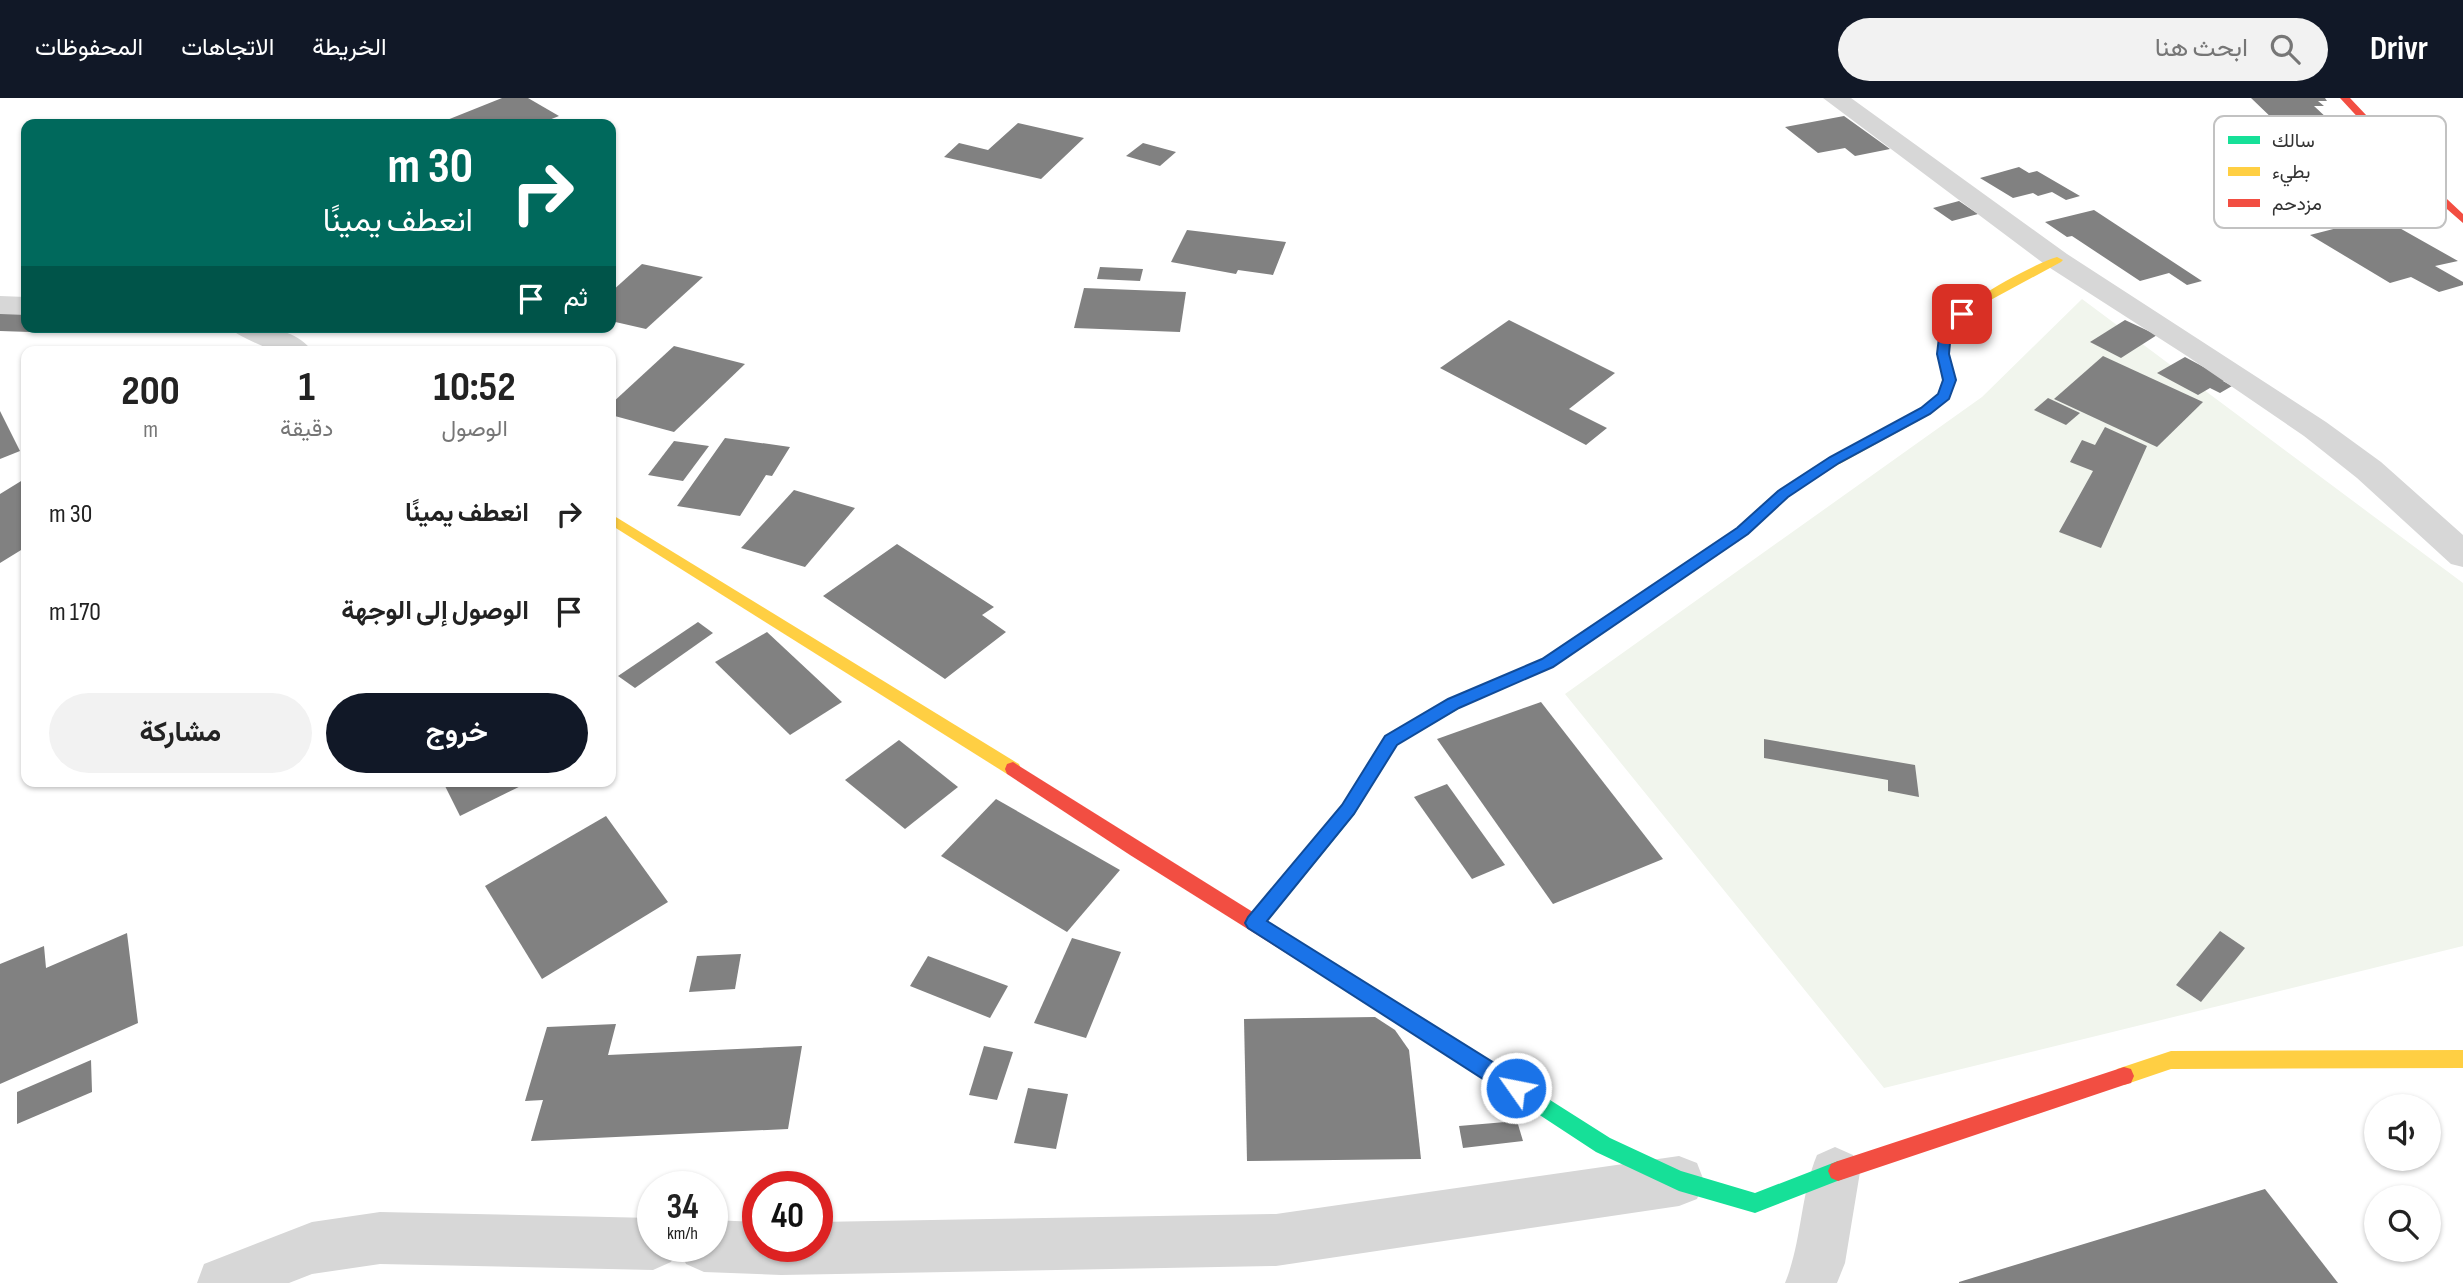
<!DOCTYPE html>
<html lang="ar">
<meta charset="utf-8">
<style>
body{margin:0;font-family:"Sofia Sans Condensed",Vazirmatn,sans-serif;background:#f2f2f2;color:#222;direction:rtl;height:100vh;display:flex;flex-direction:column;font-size:26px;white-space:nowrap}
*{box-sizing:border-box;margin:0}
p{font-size:23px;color:#767676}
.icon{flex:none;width:38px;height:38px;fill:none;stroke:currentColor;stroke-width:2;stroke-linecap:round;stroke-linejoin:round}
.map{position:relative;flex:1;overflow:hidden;direction:ltr}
.sheet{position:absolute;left:21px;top:248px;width:595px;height:441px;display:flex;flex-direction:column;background:#fff;border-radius:14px;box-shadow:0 2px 5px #0004;direction:rtl}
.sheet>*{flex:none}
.top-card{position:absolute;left:21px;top:21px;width:595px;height:214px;border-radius:14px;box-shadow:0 2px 5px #0004;direction:rtl;background:#00695c;color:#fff;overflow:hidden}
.fabs{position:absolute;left:2364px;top:996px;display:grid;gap:14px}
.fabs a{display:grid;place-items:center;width:77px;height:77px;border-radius:50%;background:#fff;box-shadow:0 2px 5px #0004;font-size:35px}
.speed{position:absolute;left:637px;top:1073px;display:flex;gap:14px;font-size:35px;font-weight:700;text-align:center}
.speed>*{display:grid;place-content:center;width:91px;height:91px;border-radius:50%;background:#fff;box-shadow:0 2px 5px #0004;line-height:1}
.speed small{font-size:18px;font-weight:400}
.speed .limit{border:10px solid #d22;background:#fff;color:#111}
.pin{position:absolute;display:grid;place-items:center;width:60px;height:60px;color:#fff;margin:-30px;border-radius:14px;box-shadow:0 4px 10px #0006}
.me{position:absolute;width:77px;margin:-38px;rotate:303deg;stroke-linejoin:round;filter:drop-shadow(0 0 5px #0008)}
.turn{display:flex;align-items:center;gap:24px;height:147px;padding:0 28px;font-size:32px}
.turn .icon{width:91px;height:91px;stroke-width:2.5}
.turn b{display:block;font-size:49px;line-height:60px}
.then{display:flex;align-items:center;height:66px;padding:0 28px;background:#0003;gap:14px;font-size:26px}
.eta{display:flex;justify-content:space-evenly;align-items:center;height:119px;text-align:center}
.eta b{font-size:42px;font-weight:700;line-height:49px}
.primary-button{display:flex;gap:14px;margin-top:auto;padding:14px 28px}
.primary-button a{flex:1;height:80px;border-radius:42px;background:#111827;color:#fff;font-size:28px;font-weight:700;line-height:80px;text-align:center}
.primary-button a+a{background:#f2f2f2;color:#222}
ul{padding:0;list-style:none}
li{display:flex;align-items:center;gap:21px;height:98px;padding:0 28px}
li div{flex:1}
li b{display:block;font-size:26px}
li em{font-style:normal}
header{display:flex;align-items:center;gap:42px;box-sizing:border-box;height:98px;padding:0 35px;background:#111827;color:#fff}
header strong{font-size:33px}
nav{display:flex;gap:38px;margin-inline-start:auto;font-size:24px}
.search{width:490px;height:63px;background:#f2f2f2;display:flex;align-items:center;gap:18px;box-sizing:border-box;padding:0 24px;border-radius:38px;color:#767676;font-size:26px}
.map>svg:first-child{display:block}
</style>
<header>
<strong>Drivr</strong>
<div class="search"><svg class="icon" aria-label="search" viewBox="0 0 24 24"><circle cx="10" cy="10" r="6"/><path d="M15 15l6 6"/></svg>ابحث هنا</div>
<nav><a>الخريطة</a><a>الاتجاهات</a><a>المحفوظات</a></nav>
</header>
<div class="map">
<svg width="2463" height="1185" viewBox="0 0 2463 1185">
<rect width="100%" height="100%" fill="#fff"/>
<path fill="#f1f5ed" d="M2082 201 2463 485V848L1884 990 1565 596 1982 299Z"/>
<g fill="#818181">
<path d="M502 0H528L559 18 539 26H437Z"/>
<path d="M2251 0H2325L2327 3H2318L2324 8H2314L2329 22H2337L2353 37H2341L2352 47 2301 48Z"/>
<path d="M1844 18 1890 51 1855 58 1845 50 1818 55 1785 29Z"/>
<path d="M1018 25 1084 40 1041 81 944 59 959 45 988 52Z"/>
<path d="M1143 45 1176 54 1160 68 1126 58Z"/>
<path d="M2019 69 2029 75 2037 73 2080 98 2066 102 2052 94 2038 98 2033 95 2013 100 1980 80Z"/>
<path d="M1959 103 1978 116 1952 123 1933 110Z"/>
<path d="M2094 112 2202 183 2187 187 2169 175 2140 183 2072 138 2067 139 2045 124Z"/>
<path d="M2380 119 2458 163 2435 168 2463 184V187L2439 194 2411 179 2390 185 2310 137Z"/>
<path d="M1187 132 1286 144 1273 177 1238 172 1236 176 1171 164Z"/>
<path d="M642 166 703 179 646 231 611 223V194Z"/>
<path d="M1100 169 1143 171 1140 183 1097 181Z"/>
<path d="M1084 190 1186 194 1180 234 1074 230Z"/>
<path d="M0 212 26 213V229H35L30 234 0 233Z"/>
<path d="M1509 222 1615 275 1569 311 1607 330 1586 347 1440 270Z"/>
<path d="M2125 222 2157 237 2121 260 2090 244Z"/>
<path d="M674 248 745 266 674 334 611 317V306Z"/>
<path d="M2103 258 2203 304 2157 349 2054 301Z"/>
<path d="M2185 259 2226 281 2223 283 2232 288 2220 295 2210 290 2198 297 2157 275Z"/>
<path d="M2048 300 2080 315 2066 327 2034 312Z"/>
<path d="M0 313 20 353 0 361Z"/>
<path d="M2105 329 2147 348 2101 450 2059 434 2093 373 2070 364 2082 342 2095 347Z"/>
<path d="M725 340 790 349 772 378 766 377 740 418 677 408Z"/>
<path d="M674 343 709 348 683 383 648 377Z"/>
<path d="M26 380V449L0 465V396Z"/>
<path d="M794 392 855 410 805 469 741 450Z"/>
<path d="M897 446 994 509 982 517 1006 534 945 581 823 498Z"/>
<path d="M698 524 713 535 635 590 618 578Z"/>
<path d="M767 534 842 604 790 637 715 564Z"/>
<path d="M1541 604 1663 761 1553 806 1437 641Z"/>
<path d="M1764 641 1915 667 1919 699 1888 693V682L1764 660Z"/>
<path d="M899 642 958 689 905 731 845 682Z"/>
<path d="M443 684H529L460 718Z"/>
<path d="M1447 686 1505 767 1472 781 1414 699Z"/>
<path d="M996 701 1120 772 1067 834 941 758Z"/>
<path d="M606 718 668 804 542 881 485 788Z"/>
<path d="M2220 833 2245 850 2201 904 2176 887Z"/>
<path d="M127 835 138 925 0 986V866L44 848 46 870Z"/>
<path d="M1072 840 1121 854 1086 940 1034 925Z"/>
<path d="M741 856 735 891 689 894 697 858Z"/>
<path d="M928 858 1008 888 990 920 910 888Z"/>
<path d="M1375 919 1395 932 1409 952 1421 1061 1247 1063 1244 921Z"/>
<path d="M616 926 608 957 802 948 788 1031 531 1043 543 1002 525 1003 547 929Z"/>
<path d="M984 948 1013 954 997 1002 969 997Z"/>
<path d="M91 962 92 994 17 1026V994Z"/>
<path d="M1028 990 1068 996 1056 1051 1014 1045Z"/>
<path d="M1517 1023 1523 1043 1463 1050 1459 1028Z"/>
<path d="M2265 1091 2338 1185H1959V1184Z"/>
</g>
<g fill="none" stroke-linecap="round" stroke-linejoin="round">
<g fill="#d7d7d7" fill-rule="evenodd">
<path d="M1823 0H1851L2067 156 2326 324 2381 364 2463 437V469L2451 466 2357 380 2304 338 2187 258 2047 168Z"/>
<path d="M0 198 26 199V217L0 216Z"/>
<path d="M228 229C257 229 294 227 313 254 302 254 290 255 279 254 271 253 232 235 228 229Z"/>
<path d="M1835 1049 1853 1057 1860 1074 1845 1165 1837 1185H1785C1802 1144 1800 1098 1817 1057Z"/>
<path d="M1679 1058 1697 1065 1704 1083 1697 1101 1679 1108 1276 1168 781 1177 704 1174 686 1166 678 1148 671 1164 653 1172 380 1166 312 1176 289 1185H197L204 1166 312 1124 380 1114 653 1120V1148H712V1122L758 1124V1148H817V1124L1276 1116Z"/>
</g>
<g fill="#16e098" fill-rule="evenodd">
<path d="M1603 522 1611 527 1608 531 1552 569 1460 610 1397 647 1354 717 1261 831 1255 833 1249 831 1246 825 1249 819 1342 707 1385 639 1448 602 1542 561Z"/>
<path d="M1449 938 1610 1040 1681 1073 1755 1095 1838 1063 1845 1066 1848 1073 1845 1080 1755 1115 1679 1093 1596 1054 1442 953 1439 947 1442 941Z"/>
</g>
<g fill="#ffcf43" fill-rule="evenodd">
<path d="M2057 159 2063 162 2061 164 1985 205 1953 232 1949 256 1955 282 1949 301 1931 316 1834 369H1824L1822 366 1824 363C1847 351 1928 313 1939 295 1948 278 1933 254 1941 232 1948 212 2035 165 2057 159Z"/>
<path d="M611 416 1019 666 1021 671 1019 676H1007L611 427Z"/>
<path d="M2463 952V970L2171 971 2124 987 2117 985 2114 978 2117 971 2171 953Z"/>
</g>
<g fill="#f24e42" fill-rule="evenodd">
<path d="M2340 0H2350L2432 87 2463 116V125L2424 91Z"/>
<path d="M1829 362 1834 363 1836 366 1834 369 1788 399 1748 436 1608 531H1598L1595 527 1598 523 1738 430 1778 393Z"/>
<path d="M1013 664 1456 941 1459 947 1456 953 1449 956 1442 953 1130 757 1007 676 1005 671 1007 666Z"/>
<path d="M2124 969 2131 971 2134 978 2131 985 2124 987 1838 1083 1831 1080 1828 1073 1831 1066 1838 1063Z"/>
</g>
</g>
<path fill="#1a73e8" stroke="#114b97" stroke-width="2" d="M1962 212 1968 216 1952 232 1950 245 1949 256 1956 282 1949 301 1930 316 1839 365 1788 399 1748 436 1553 569 1459 610 1397 647 1354 716 1267 823 1523 983 1525 990 1523 997 1516 1000 1508 997 1248 830 1245 825 1248 819 1342 707 1385 638 1448 601 1542 561 1737 430 1778 393 1830 359 1921 310 1938 296 1943 282 1937 256 1940 231Z"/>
<rect x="2214" y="18" width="232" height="112" rx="10" fill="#fff" stroke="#c2c2c2" stroke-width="2"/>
<rect x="2228" y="38" width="32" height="8" fill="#16e098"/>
<rect x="2228" y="69" width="32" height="9" fill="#ffcf43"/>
<rect x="2228" y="101" width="32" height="8" fill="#f24e42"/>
<g font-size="19" fill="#333">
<text x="2272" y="49">سالك</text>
<text x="2272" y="80">بطيء</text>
<text x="2272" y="112">مزدحم</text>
</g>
</svg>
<div class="fabs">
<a><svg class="icon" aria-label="sound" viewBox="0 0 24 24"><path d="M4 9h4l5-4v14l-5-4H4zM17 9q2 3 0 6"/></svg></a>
<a><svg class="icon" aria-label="search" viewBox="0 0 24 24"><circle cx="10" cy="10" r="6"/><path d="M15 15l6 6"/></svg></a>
</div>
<div class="speed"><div>34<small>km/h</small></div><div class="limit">40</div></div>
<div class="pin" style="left:1962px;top:216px;background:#d93025"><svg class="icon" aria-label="arrive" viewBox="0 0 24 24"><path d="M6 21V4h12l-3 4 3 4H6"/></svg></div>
<svg class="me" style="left:1516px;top:990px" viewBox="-20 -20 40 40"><circle r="17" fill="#1a73e8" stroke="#fff" stroke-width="3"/><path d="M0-11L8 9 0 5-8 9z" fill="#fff"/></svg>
<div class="top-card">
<div class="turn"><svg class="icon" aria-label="right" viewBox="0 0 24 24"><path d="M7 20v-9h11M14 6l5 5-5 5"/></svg><div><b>30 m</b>انعطف يمينًا</div></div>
<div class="then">ثم<svg class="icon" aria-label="arrive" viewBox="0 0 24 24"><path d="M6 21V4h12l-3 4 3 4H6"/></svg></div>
</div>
<section class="sheet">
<div class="eta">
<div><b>10:52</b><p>الوصول</p></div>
<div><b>1</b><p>دقيقة</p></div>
<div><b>200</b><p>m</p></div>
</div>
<ul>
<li><svg class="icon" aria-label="right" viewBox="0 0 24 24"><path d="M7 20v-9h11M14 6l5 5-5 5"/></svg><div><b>انعطف يمينًا</b></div><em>30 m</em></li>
<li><svg class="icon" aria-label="arrive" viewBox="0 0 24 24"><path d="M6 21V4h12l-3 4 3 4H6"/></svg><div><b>الوصول إلى الوجهة</b></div><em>170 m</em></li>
</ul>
<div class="primary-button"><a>خروج</a><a>مشاركة</a></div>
</section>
</div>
